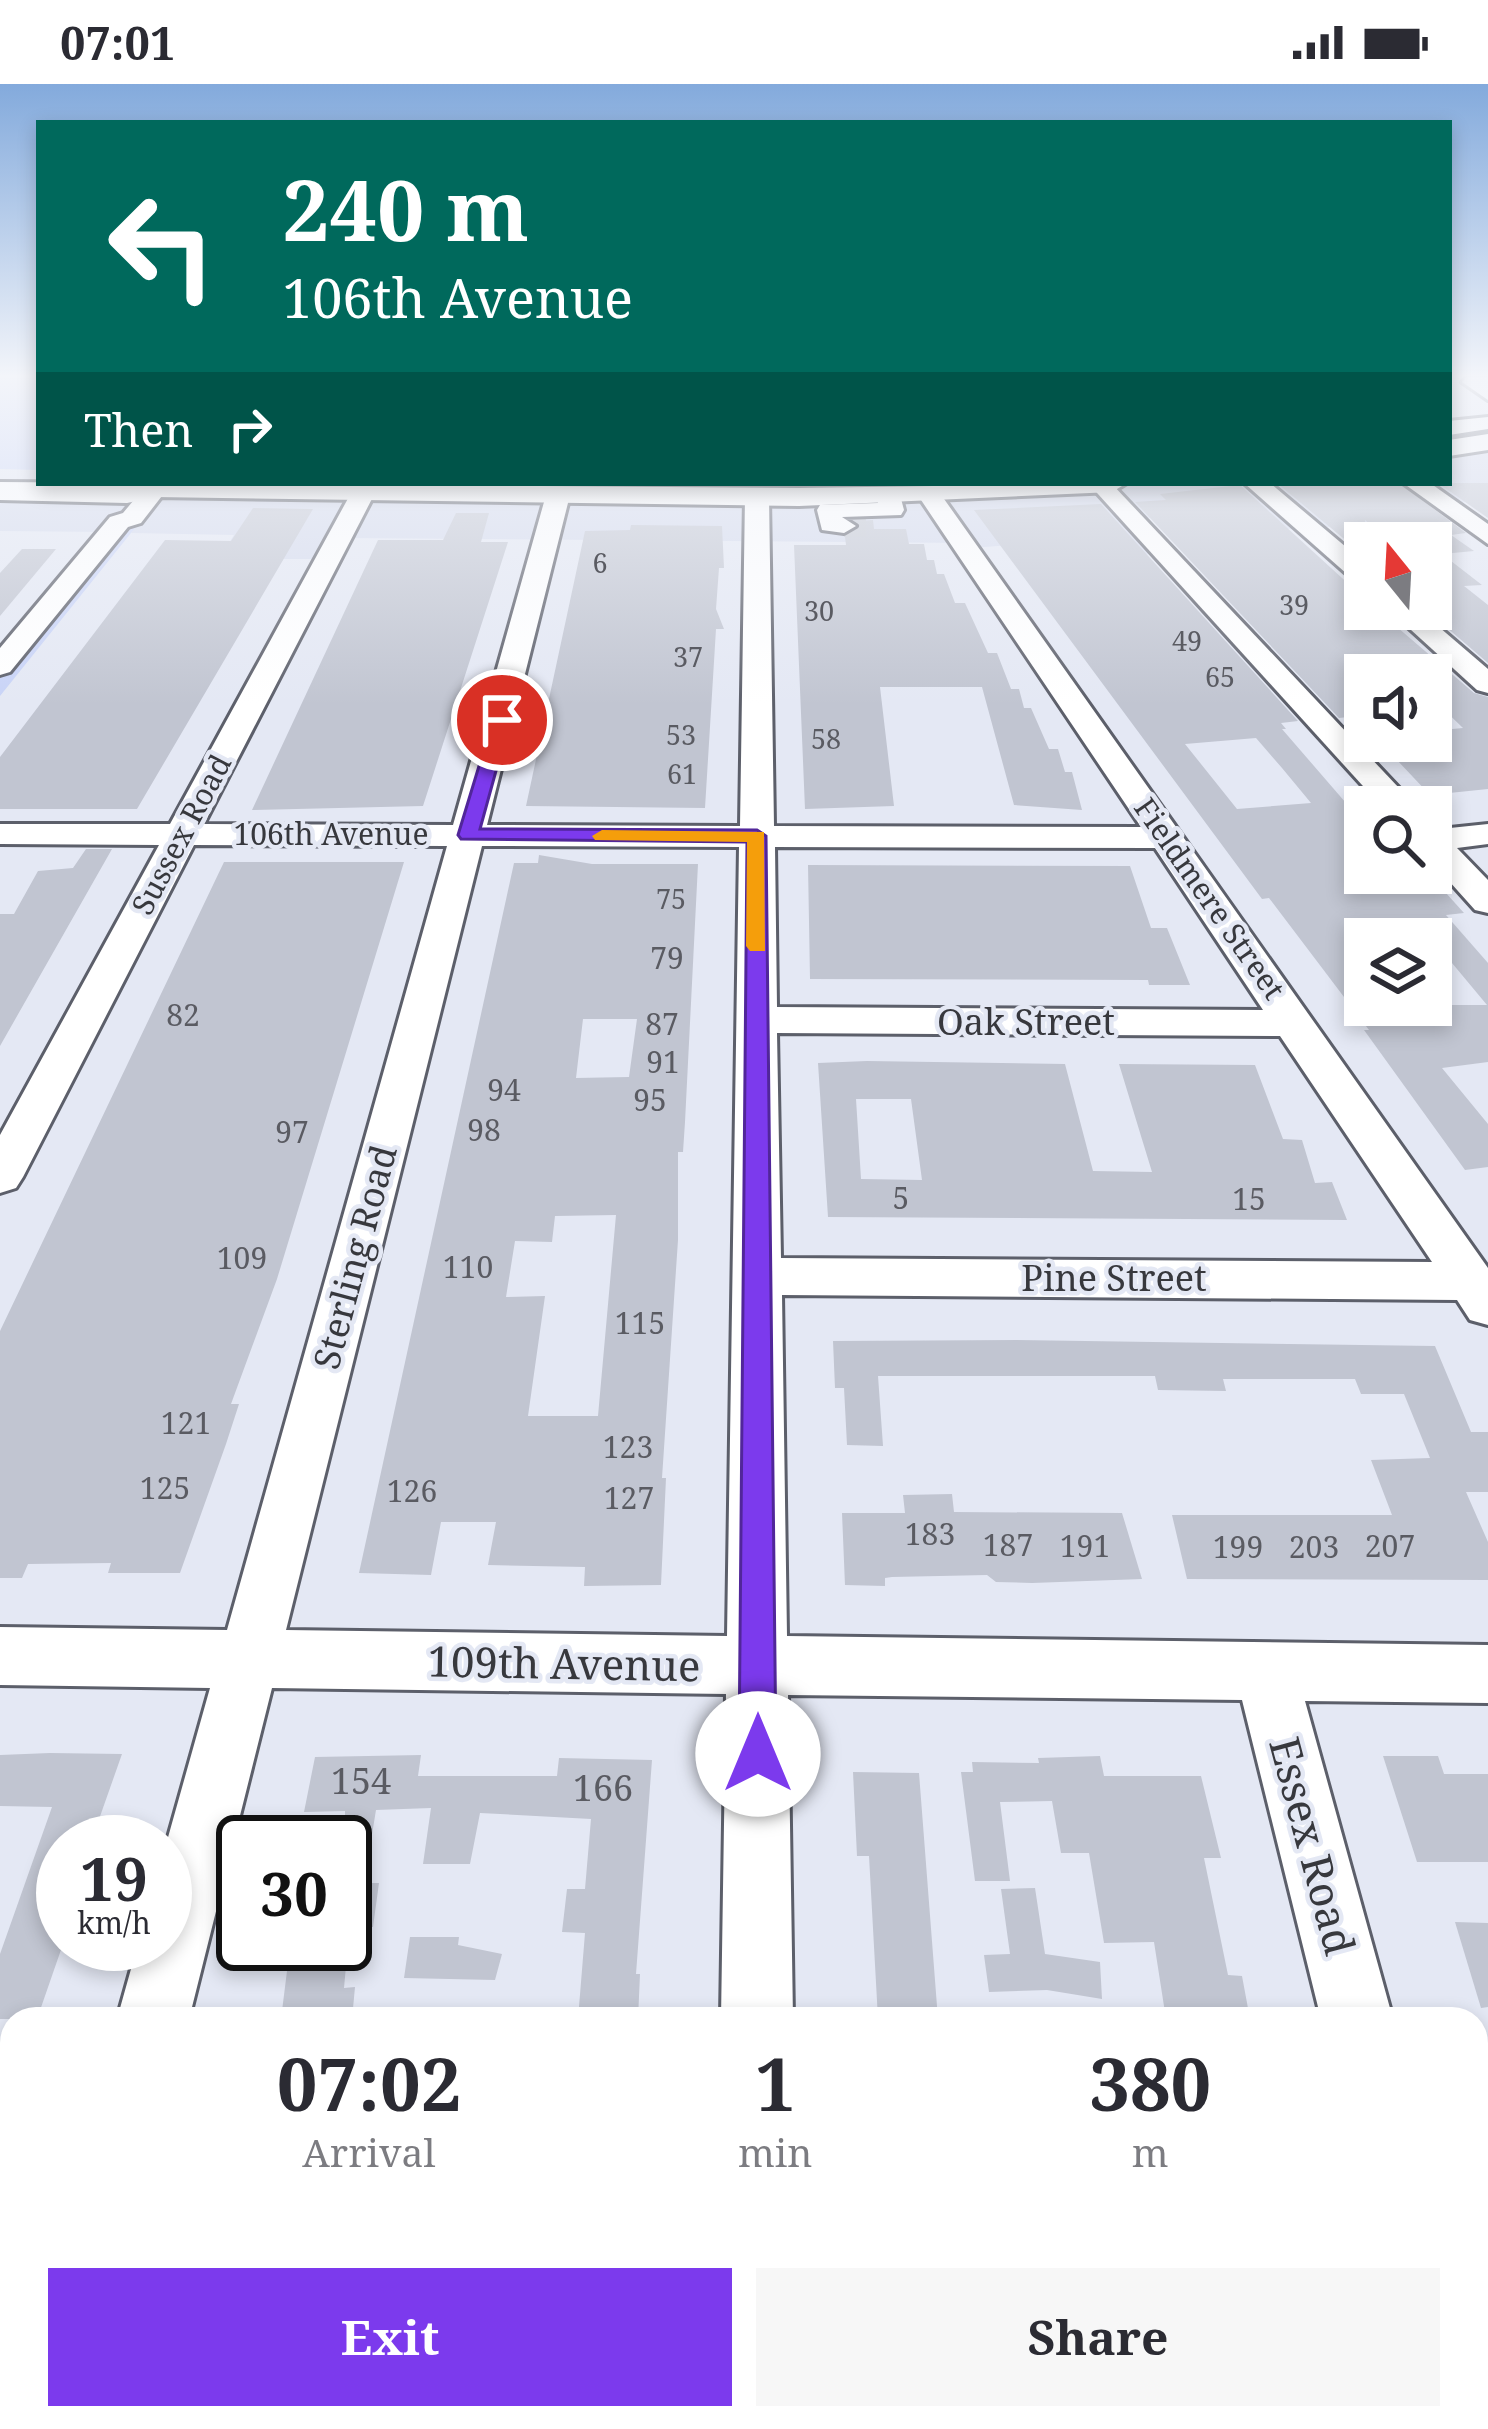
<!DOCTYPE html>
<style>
body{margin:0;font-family:"Noto Serif",serif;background:#f7f7f7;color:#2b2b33;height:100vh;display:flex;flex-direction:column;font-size:45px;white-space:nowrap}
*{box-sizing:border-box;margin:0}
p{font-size:39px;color:#7c7c81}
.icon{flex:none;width:66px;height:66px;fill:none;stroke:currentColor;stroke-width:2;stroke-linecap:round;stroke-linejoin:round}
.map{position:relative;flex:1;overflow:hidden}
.drawer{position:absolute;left:0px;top:1923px;width:1488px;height:423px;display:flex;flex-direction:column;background:#fff;border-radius:36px 36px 0 0;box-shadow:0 6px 18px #0003}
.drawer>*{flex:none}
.banner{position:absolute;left:36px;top:36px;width:1416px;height:366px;border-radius:0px;box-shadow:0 6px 18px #0003;background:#00695c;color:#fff;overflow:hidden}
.needle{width:78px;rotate:342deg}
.buttons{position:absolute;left:1344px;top:438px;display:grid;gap:24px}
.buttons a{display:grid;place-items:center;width:108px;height:108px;border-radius:0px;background:#fff;box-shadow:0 6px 18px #0003;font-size:60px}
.speed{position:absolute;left:36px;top:1731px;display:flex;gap:24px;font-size:60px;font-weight:700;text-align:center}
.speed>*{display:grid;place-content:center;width:156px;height:156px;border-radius:50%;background:#fff;box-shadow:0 6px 18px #0003;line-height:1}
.speed small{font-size:30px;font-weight:400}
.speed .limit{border:6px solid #111;border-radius:18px;background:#fff;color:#111}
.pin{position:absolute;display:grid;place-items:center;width:102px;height:102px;color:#fff;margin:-51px;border:6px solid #fff;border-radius:50%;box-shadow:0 3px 12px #0007}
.me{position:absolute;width:132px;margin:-66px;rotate:0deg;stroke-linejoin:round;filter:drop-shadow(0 0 9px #0008)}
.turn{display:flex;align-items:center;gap:42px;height:252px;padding:0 48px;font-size:54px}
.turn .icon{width:156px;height:156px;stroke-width:2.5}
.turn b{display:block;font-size:84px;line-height:102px}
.then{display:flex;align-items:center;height:114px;padding:0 48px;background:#0003;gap:24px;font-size:45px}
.eta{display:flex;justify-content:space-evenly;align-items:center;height:204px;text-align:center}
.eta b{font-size:72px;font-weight:700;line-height:84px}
.cta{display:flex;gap:24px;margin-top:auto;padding:24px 48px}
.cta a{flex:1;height:138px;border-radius:0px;background:#7c3aed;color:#fff;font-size:48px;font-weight:700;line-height:138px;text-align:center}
.cta a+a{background:#f7f7f7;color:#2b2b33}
.status{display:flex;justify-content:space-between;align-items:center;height:84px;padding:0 60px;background:#fff;direction:ltr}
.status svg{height:33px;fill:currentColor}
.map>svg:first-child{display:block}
</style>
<div class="status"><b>07:01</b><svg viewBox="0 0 49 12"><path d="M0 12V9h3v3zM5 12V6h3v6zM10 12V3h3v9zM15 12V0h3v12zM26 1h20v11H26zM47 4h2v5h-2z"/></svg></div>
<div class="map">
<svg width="1488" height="2345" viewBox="0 0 1488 2345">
<rect width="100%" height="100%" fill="#e4e8f4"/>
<path fill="#d4daed" d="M1488 346V416L1456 419 1428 411 1361 417 1387 438 1315 444 1228 447 1210 430 1139 435 1168 469 1084 475 1068 457 971 464 967 459 343 454 331 475H219L234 451 131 449 138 439 110 448 0 447V407L888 411 963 399H1449V351Z"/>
<g fill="#c8d3f7">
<path d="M0 293H39V386L0 385Z"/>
<path d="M119 438 139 439 0 612V582Z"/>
</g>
<g fill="#c1c5d1" fill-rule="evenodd">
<path d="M1277 399H1399L1466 449 1451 451 1474 467 1442 470 1482 501 1464 502 1488 521V579L1431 530V459H1394L1365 436V469H1361Z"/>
<path d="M1438 399H1488V434Z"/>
<path d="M1240 401 1365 515V525H1376L1474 609 1488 613V705L1430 711 1379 657H1431V647L1463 644 1431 613V591H1365V631L1339 634 1135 418 1166 416 1160 410Z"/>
<path d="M1101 420 1298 637 1281 639 1286 645H1282L1365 741V789H1428L1464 829 1446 831 1488 879V978L1442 984 1488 1040V1083L1465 1086 1364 946H1369L1269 814 1262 815 974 426ZM1256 654 1282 684 1311 719 1237 725 1185 660ZM1365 855H1432L1487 921H1365Z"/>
<path d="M253 424 313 425 137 725H0V673L165 456 231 457Z"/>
<path d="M456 429H489L481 458H508L423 722 252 726 378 456H443Z"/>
<path d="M873 436 874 445H906L909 460H924L927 476H934L937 490H944L955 519H965L988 569H997L1011 605H1019L1024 624H1031L1049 665H1058L1065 688H1072L1082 726 1014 721 982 603H880L894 722 805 725 794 461H846L845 453 860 444 857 437Z"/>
<path d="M631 441 722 442 724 484H719L716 525 724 545H716L705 724 526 722 585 447 630 446Z"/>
<path d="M22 465H56L0 532V489Z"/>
<path d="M86 765H112L0 962V830H14L38 787 73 784Z"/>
<path d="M539 771 592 780H698L685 1038 683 1068H678V1156L662 1394H666L661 1501 584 1502 585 1483 488 1481 496 1438H441L431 1491 359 1489 514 779H538ZM583 935H637L629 993 576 994ZM616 1131 598 1332H528L545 1212 506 1213 515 1157 552 1158 555 1132Z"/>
<path d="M224 778H404L277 1195 231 1320H239L226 1360 180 1489H108L111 1479 28 1480 22 1494H0V1247Z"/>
<path d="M808 781 1130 782 1151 844H1167L1190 901H1149L1148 896 810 895Z"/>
<path d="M867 977 1065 980 1093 1087 1152 1088 1119 980 1255 981 1283 1055 1302 1056 1315 1099 1332 1098 1347 1136 828 1133 818 979ZM856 1015H911L922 1096 861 1095Z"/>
<path d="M1017 1256 1435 1262 1471 1348H1488V1408H1466L1488 1458V1496L1187 1495 1172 1431H1392L1371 1376 1430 1374 1404 1310H1361L1355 1295H1223L1226 1307 1158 1306 1155 1292H878L883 1362 847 1361 844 1304H835L833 1257Z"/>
<path d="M952 1410 954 1428 1122 1429 1142 1495 1032 1499 996 1498 987 1491 892 1493 885 1494V1502L845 1501 842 1429H905L903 1411Z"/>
<path d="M50 1669 122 1670 91 1758H63V1860L37 1935H0V1870L52 1723 0 1722V1671Z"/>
<path d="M421 1671 418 1692H557L559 1674 652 1676 636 1890H640L638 1935H578L585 1849 562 1848 567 1805H585L591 1735 480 1729 470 1780H423L431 1724 376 1726 364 1799H379L373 1843 345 1844V1727L304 1728 315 1673Z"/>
<path d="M1100 1672 1104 1692H1201L1221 1774H1204L1228 1891 1242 1892 1250 1935H1166L1154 1858 1104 1859 1089 1769H1061L1052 1717 1000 1718 1010 1797H975L961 1688H973L972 1678 1039 1679 1038 1674Z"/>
<path d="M1383 1672H1438L1444 1690H1488V1778H1417Z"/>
<path d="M853 1688 919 1689 938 1935H878L869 1772H857Z"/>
<path d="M1035 1804 1045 1870 1100 1878 1102 1915 1047 1906 989 1908 984 1871 1010 1870 1001 1805Z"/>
<path d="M1455 1838 1488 1839V1923L1481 1924Z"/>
<path d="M410 1853H459L458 1861 502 1870 495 1896 404 1894Z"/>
<path d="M346 1882 344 1904 355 1903 352 1935H281L287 1887Z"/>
</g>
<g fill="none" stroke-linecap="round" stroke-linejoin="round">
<path stroke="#c1c5cf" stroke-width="22" stroke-dasharray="22 12" stroke-linecap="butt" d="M844 442H873"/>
<defs>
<g id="minor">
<path d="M1488 293V316L1462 298 1467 293Z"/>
<path d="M1488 333V345L1449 351V337Z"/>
<path d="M148 399H172L141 439 128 443 10 588 0 591V564L110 433 123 429Z"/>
<path d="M1088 399H1111L1417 723H1382Z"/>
<path d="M1244 399H1270L1365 479V500L1356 498Z"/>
<path d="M1403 399H1430L1488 440V460Z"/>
<path d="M363 402 375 409 204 740 453 741 546 411 558 404 570 411 487 741 740 742 745 413 757 406 769 413 774 742 1141 743 917 410 929 403 937 405 1488 1184V1241L1470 1236 1457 1216 782 1211 787 1552 1488 1561V1619L1305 1617 1393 1935H1321L1242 1616 788 1611 793 1935H721L726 1610 272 1604 189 1935H117L138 1860H165V1764L210 1604 0 1601V1543L227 1546 447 762 194 761 23 1093 16 1104 0 1109V1051L159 761 0 760V740H170L351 409ZM482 762 739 763 727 1552 286 1546ZM775 763 1155 764 1263 926 777 923ZM777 949 1280 952 1432 1178 781 1174Z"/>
<path d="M888 404 900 411 904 426 901 431 842 433 856 442 844 449 822 446 817 426 820 421 878 419 876 411Z"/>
<path d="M1388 525H1418L1488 585V609L1477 606Z"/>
<path d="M1488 740V760L1457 764 1488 796V829L1475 826 1431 777V746Z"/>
<path d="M1476 2297 1488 2302V2345H1422L1420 2334H1476Z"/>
<path d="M12 2318V2334H90L88 2345H2Z"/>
<path d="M715 2334H799L800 2345H714Z"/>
</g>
<g id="major">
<path d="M1488 350V366L1449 372V356Z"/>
<path d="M0 398 799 404 1127 399 1112 408 799 422 155 413 127 419 0 416Z"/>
</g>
</defs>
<use href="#minor" stroke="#5c5f6a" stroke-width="6"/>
<use href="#major" stroke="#5c5f6a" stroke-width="6"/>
<use href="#minor" fill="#fff" fill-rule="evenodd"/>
<use href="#major" fill="#fff" fill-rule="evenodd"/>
</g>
<linearGradient id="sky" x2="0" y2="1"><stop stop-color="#83aadc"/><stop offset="0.47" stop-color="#f3f5fa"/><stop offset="1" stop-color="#f3f5fa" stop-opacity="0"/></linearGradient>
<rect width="1488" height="621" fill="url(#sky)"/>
<path fill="#7c3aed" stroke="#51269a" stroke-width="3" d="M502 630 510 636 480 745 757 746 766 752 776 1670 770 1683 758 1689 745 1683 739 1670 747 758 461 755 458 751 493 636Z"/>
<path fill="#f59e0b" d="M602 746 764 748 765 867H750L746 862 747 758 595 756 592 752Z"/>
<g text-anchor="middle" stroke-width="9" stroke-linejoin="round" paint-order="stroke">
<g font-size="27" fill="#5a5b62">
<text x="600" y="489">6</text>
<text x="1294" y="531">39</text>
<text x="819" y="537">30</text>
<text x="1187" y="567">49</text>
<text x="688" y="583">37</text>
<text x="1220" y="603">65</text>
<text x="681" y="661">53</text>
<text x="826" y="665">58</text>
<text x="682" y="700">61</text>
<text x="671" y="825">75</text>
</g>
<g font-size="30" fill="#37383d" stroke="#e4e8f4">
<text transform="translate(182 751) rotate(-62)" y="10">Sussex Road</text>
<text x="331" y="761">106th Avenue</text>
<text transform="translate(1209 815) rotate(55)" y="10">Fieldmere Street</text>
</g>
<g font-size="30" fill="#5a5b62">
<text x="667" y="885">79</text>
<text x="183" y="942">82</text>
<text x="662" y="951">87</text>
<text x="663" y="989">91</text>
<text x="504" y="1017">94</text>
<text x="650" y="1027">95</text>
<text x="484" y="1057">98</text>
<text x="292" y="1059">97</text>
<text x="901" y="1125">5</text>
<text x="1249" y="1126">15</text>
<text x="242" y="1185">109</text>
<text x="468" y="1194">110</text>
<text x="640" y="1250">115</text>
<text x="186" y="1350">121</text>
<text x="628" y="1374">123</text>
<text x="165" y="1415">125</text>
<text x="412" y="1418">126</text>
<text x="629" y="1425">127</text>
<text x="930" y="1461">183</text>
<text x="1008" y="1472">187</text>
<text x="1085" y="1473">191</text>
<text x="1390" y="1473">207</text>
<text x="1238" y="1474">199</text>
<text x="1314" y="1474">203</text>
</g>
<g font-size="36" fill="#37383d" stroke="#e4e8f4">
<text x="1026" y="951">Oak Street</text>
<text transform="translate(355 1173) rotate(-75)" y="13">Sterling Road</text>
<text x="1114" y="1207">Pine Street</text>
</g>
<g font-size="36" fill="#5a5b62">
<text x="361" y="1710">154</text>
<text x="603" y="1717">166</text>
</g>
<g font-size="42" fill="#37383d" stroke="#e4e8f4">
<text transform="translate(564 1580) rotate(1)" y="15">109th Avenue</text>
<text transform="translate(1312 1762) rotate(75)" y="15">Essex Road</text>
</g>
</g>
</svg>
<div class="buttons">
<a><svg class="needle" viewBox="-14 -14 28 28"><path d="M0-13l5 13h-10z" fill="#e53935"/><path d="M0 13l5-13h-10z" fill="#7c7c81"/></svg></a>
<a><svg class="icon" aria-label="sound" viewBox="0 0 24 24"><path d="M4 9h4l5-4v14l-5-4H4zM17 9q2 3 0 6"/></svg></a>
<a><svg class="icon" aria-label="search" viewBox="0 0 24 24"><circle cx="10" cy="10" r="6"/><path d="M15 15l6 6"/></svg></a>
<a><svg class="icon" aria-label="layers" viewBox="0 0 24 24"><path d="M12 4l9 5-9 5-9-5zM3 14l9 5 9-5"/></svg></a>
</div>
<div class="speed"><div>19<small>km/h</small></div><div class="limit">30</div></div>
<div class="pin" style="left:502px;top:636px;background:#d93025"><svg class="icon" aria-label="arrive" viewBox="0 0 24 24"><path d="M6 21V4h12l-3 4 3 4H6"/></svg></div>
<svg class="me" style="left:758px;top:1670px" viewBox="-20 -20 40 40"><circle r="19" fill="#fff"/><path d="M0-13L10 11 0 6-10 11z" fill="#7c3aed"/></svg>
<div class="banner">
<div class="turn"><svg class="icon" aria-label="left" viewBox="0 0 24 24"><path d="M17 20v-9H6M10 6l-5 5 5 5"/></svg><div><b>240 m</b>106th Avenue</div></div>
<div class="then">Then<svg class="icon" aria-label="right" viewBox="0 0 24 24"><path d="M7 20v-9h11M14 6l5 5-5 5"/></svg></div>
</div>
<section class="drawer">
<div class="eta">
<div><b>07:02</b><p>Arrival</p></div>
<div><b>1</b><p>min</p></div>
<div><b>380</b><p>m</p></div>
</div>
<div class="cta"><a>Exit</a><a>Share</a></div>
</section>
</div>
